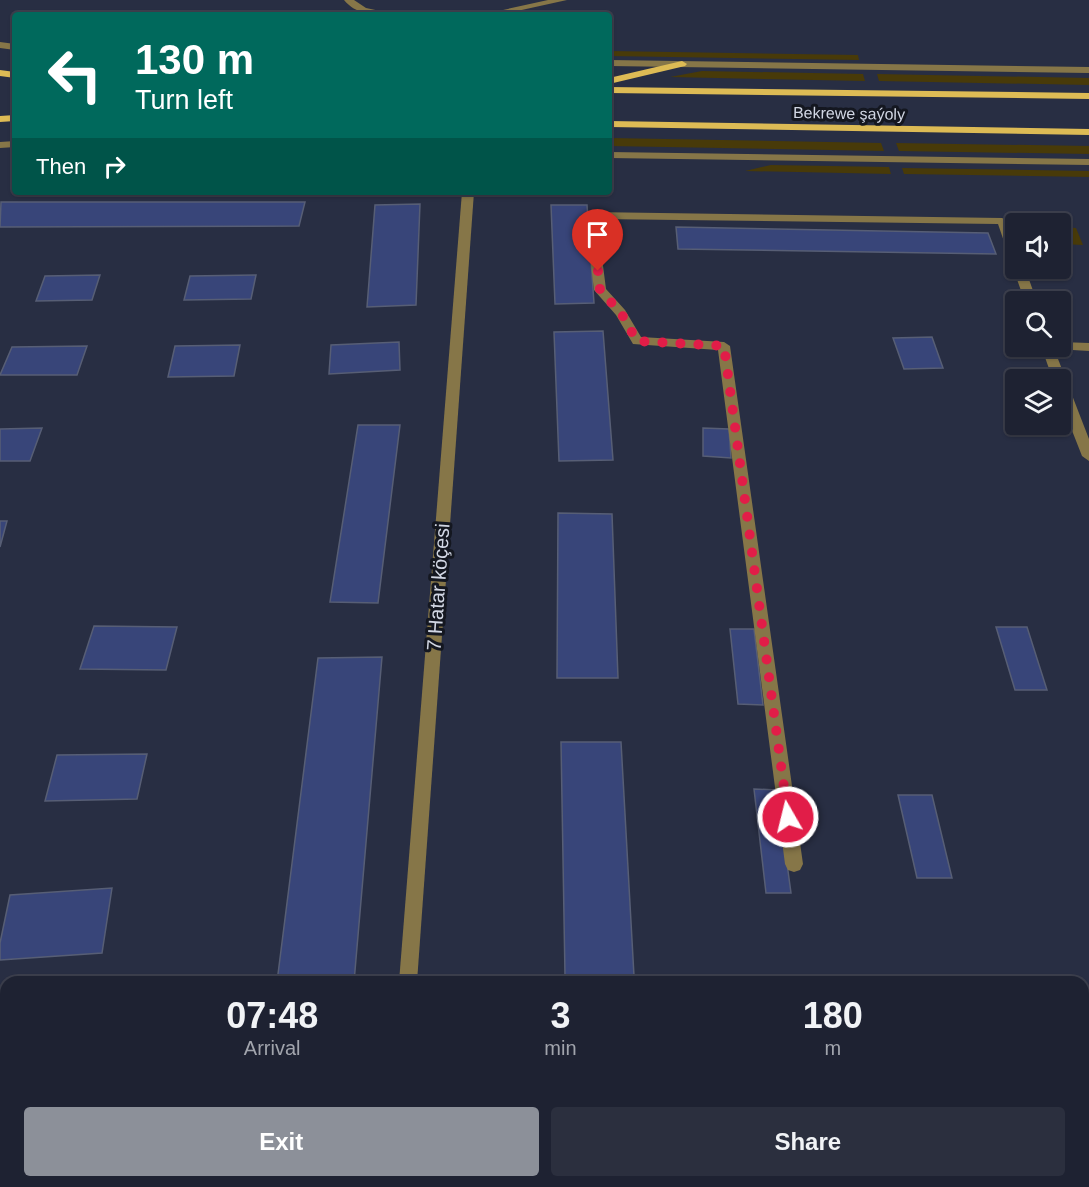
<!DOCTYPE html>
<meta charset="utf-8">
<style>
body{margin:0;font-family:Arial,sans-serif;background:#2b2f3e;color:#f1f3f6;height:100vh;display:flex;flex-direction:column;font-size:22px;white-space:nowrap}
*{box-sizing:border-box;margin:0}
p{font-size:20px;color:#a1a4ac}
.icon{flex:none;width:33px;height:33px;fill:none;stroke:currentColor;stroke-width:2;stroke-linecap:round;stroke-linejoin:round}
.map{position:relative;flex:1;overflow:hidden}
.sheet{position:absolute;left:0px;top:976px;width:1089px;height:212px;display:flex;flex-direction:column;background:#1e2232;border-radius:18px 18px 0 0;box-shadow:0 2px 4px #0004,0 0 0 2px #3c3f4d}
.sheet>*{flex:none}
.hud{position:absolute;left:12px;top:12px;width:600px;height:183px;border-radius:6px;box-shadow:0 2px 4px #0004,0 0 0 2px #3c3f4d;background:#00695c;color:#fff;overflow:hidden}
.controls{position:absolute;left:1005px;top:213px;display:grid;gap:12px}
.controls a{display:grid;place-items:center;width:66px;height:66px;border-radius:6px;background:#1e2232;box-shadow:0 2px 4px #0004,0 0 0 2px #3c3f4d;font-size:30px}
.pin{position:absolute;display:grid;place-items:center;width:51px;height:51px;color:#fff;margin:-62px -26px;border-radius:50% 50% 50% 0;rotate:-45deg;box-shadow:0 0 6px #0007}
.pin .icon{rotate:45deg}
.me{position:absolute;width:66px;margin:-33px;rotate:352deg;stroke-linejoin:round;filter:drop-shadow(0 0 4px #0008)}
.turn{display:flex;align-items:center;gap:21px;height:126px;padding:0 24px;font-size:27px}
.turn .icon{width:78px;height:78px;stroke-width:2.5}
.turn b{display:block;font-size:42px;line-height:51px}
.then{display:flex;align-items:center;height:57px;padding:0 24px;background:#0003;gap:12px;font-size:22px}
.eta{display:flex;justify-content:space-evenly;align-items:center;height:102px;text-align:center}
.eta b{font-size:36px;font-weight:600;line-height:42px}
.primary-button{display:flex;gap:12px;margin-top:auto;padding:12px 24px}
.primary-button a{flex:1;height:69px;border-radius:6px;background:#8c9099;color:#fff;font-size:24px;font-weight:600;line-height:69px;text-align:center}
.primary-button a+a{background:#2b2f3e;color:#f1f3f6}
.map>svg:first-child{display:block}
</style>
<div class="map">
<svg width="1089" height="1187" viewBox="0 0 1089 1187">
<rect width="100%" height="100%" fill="#282e43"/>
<g fill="#483a09">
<path d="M609 51 858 55 859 60 609 56Z"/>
<path d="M702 71 863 74 865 81 670 77Z"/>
<path d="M877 74 1089 78V85L879 81Z"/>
<path d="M609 138 881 143 884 151 609 146Z"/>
<path d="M896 143 1089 146V154L899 151Z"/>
<path d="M771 165 889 167 891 174 745 171Z"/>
<path d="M902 168 1089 171V177L904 174Z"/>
<path d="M1061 227 1076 228 1083 245 1061 244Z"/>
</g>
<g fill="#384579" stroke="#575e75" stroke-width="1.5">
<path d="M1 202H305L299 226 0 227Z"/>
<path d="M420 204 416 305 367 307 375 205Z"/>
<path d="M551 205H587L594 303 555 304Z"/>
<path d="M676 227 988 233 996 254 678 249Z"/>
<path d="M100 275 92 300 36 301 45 276Z"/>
<path d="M256 275 251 299 184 300 190 276Z"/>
<path d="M603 331 613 460 559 461 554 332Z"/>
<path d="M932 337 943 368 904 369 893 338Z"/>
<path d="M399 342 400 370 329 374 331 345Z"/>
<path d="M240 345 234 376 168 377 175 346Z"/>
<path d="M87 346 77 375H0L12 347Z"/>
<path d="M358 425H400L378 603 330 602Z"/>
<path d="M42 428 30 461H0V429Z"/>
<path d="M703 428 729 429 731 458 703 456Z"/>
<path d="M558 513 612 514 618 678H557Z"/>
<path d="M0 521H7L0 547Z"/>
<path d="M94 626 177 627 166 670 80 669Z"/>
<path d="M996 627H1027L1047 690H1015Z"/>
<path d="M730 629H754L763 705 738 704Z"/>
<path d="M382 657 354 982H277L318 658Z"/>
<path d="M561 742H621L634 976H565Z"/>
<path d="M147 754 137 799 45 801 57 755Z"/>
<path d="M754 789 777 790 791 893H766Z"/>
<path d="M898 795H932L952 878H917Z"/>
<path d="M112 888 102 953 0 960V943L10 895Z"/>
<path d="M6 1061V1137H0V1062Z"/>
<path d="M270 1182H330L329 1187H270Z"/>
<rect x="569" y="1182" width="77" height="5"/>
</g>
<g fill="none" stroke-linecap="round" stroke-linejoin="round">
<g fill="#867648" fill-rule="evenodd">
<path d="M344 0H354L366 8 399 15C379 15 358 17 344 0Z"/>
<path d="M548 0H567L499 15H480Z"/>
<path d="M0 42 15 44V50L0 48Z"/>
<path d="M609 60 1089 67V73L609 66Z"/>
<path d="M15 141V147L0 148V142Z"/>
<path d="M609 152 1089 159V165L609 158Z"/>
<path d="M462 192H474L417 982H399Z"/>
<path d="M591 212 1002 218C1016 223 1016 250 1016 263L1010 259 998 224 597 219 606 289 625 310 641 337 724 342 730 346 803 864 800 870 794 872 788 870 785 864 718 350 633 344 616 315 594 290 585 215Z"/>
<path d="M1016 265V268H1025L1037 302H1025L1013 268Z"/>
<path d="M1060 342 1089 343V351L1056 349 1054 346H1060Z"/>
<path d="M1041 346H1053L1089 439V461L1082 456 1060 400V380H1053Z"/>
<rect x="383" y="1182" width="20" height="5"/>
</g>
<g fill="#db5" fill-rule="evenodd">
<path d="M682 61 687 64 685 66 609 84V78Z"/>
<path d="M0 70 15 72V78L0 76Z"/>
<path d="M609 87 1089 93V99L609 93Z"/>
<path d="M15 115V121L0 122V116Z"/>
<path d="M609 121 1089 129V135L609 127Z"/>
</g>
</g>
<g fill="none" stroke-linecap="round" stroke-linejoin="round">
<path stroke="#e11d48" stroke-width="10" stroke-dasharray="0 18" d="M598 271 600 290 621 313 637 341 724 346 788 817"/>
</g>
<g text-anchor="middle" stroke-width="6" stroke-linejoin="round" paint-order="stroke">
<g font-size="16" fill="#d1d6e3" stroke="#141720">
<text transform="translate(849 113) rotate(1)" y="6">Bekrewe şaýoly</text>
</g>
<g font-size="20" fill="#d1d6e3" stroke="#141720">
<text transform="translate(438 587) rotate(-86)" y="7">7 Hatar köçesi</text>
</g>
</g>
</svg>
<div class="controls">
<a><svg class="icon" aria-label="sound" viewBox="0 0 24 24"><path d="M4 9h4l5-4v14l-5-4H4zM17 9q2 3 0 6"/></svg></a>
<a><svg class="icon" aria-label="search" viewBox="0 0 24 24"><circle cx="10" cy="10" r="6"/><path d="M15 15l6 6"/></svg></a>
<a><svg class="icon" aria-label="layers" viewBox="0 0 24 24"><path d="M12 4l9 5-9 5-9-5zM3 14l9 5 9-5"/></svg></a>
</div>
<div class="pin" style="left:598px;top:271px;background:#d93025"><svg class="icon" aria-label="arrive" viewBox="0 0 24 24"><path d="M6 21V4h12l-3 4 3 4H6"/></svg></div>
<svg class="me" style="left:788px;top:817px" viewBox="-20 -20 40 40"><circle r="17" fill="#e11d48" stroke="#fff" stroke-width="3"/><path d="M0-11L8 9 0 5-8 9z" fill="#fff"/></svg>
<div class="hud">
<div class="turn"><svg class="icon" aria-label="left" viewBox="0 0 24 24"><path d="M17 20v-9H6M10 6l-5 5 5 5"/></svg><div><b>130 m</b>Turn left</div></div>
<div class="then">Then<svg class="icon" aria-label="right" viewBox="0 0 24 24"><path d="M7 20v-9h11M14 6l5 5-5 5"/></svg></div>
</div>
<section class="sheet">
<div class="eta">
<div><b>07:48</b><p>Arrival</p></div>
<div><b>3</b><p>min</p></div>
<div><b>180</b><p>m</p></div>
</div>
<div class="primary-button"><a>Exit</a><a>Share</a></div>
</section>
</div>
